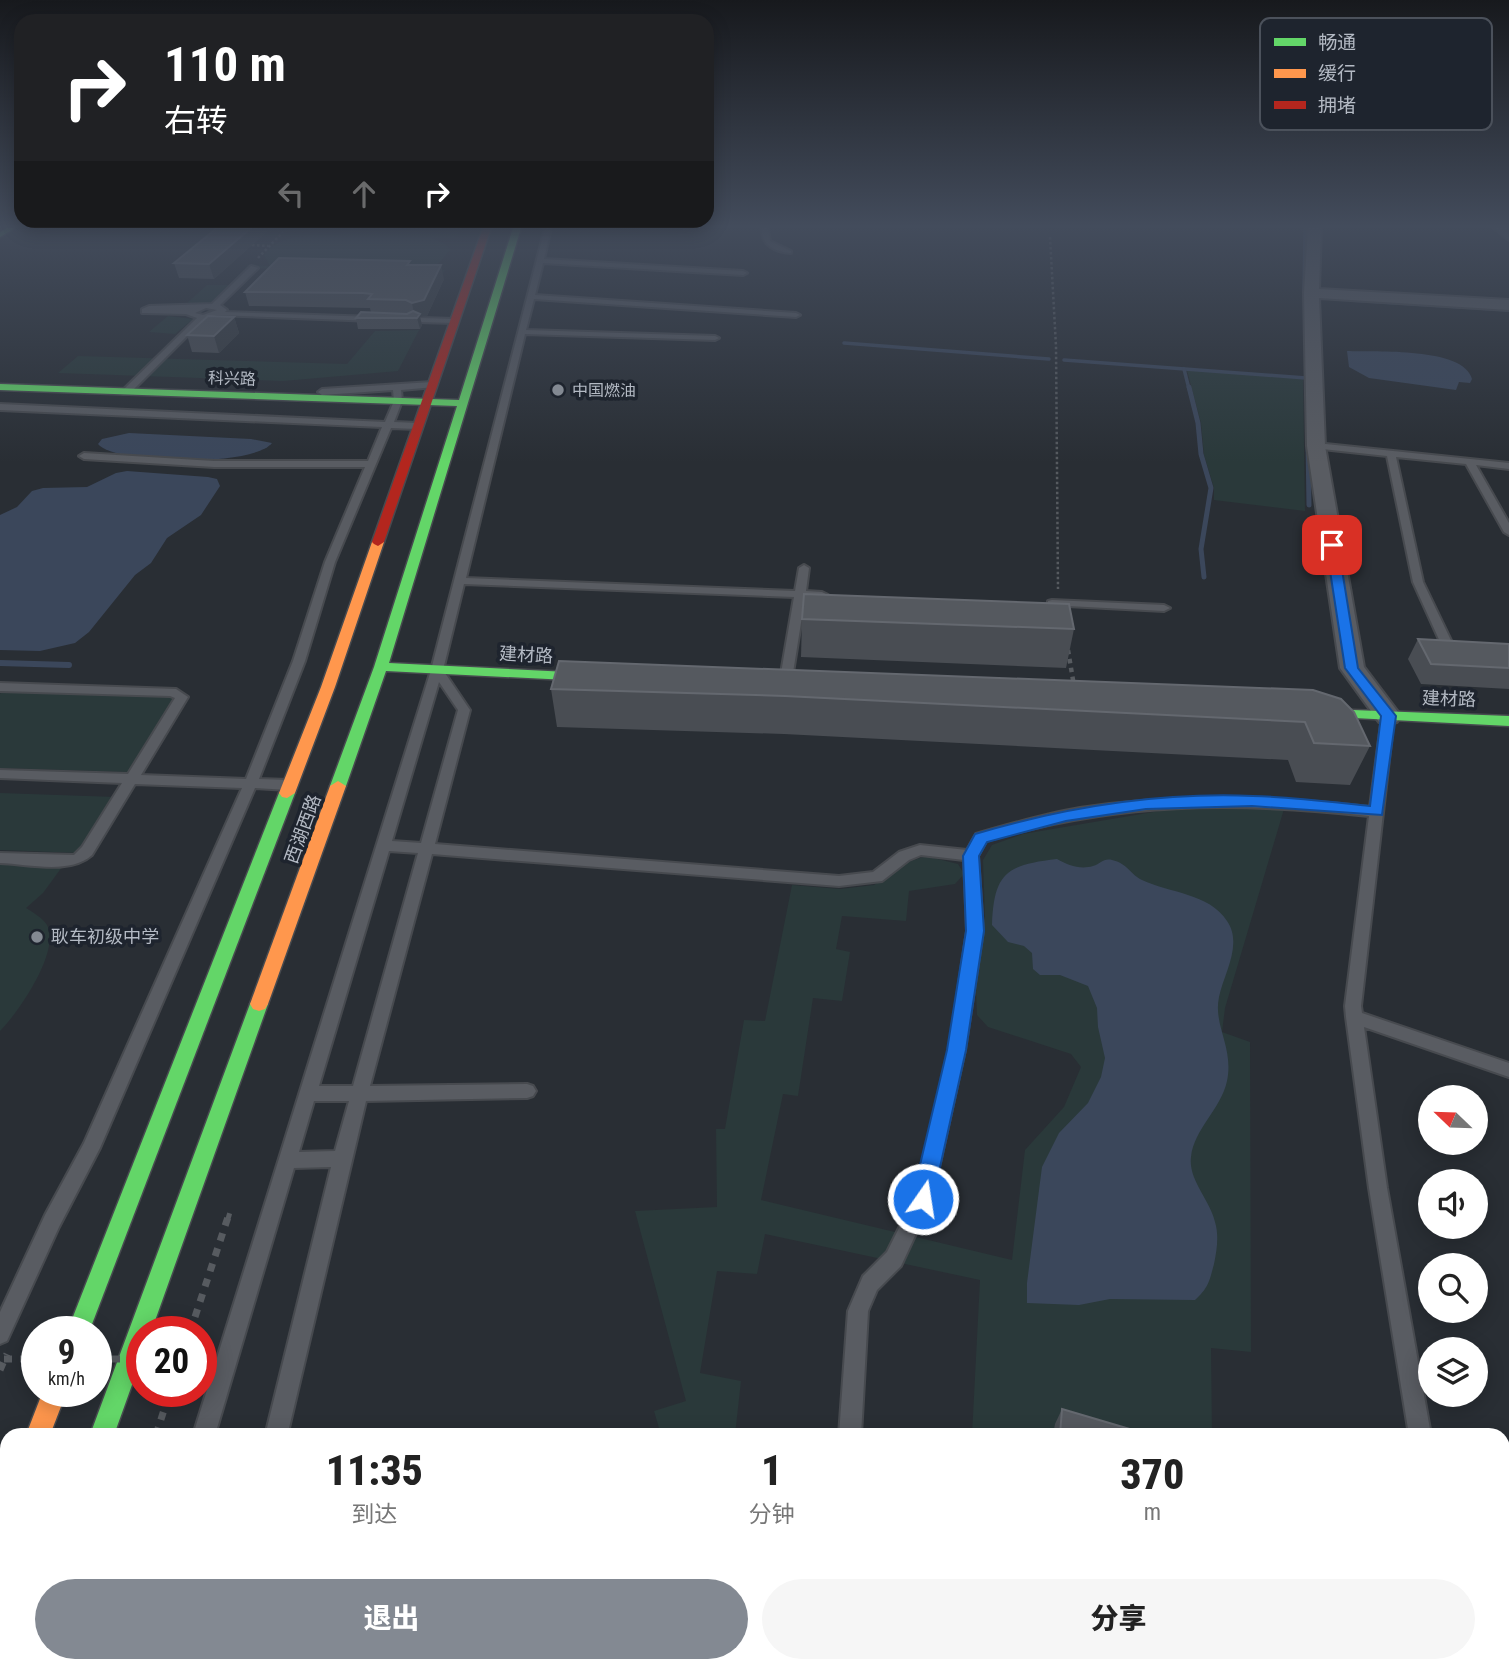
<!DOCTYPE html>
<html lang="zh">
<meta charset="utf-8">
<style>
body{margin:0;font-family:"Roboto Condensed","Noto Sans SC",sans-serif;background:#f6f6f6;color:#222;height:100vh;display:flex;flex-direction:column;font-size:26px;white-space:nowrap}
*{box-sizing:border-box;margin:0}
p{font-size:23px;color:#767676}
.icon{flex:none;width:38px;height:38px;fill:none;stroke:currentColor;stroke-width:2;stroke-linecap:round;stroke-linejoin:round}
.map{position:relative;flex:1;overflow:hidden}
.drawer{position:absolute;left:0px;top:1428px;width:1510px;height:245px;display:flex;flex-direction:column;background:#fff;border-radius:21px 21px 0 0;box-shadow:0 4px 18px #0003}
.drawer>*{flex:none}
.top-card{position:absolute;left:14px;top:14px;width:700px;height:214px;border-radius:21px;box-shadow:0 4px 18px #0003;background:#202124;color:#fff;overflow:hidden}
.needle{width:46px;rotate:293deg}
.tools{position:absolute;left:1418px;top:1085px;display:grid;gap:14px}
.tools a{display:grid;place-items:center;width:70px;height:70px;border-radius:50%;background:#fff;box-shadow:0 4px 18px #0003;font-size:35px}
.speed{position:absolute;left:21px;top:1316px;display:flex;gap:14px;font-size:35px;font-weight:700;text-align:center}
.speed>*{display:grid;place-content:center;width:91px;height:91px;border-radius:50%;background:#fff;box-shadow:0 4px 18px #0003;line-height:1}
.speed small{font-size:18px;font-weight:400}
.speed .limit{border:10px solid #d22;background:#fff;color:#111}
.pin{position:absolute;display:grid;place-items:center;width:60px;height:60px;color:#fff;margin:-30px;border-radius:14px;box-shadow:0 4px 10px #0006}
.me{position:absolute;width:77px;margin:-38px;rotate:13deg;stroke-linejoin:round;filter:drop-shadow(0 0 5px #0008)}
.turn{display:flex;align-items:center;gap:24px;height:147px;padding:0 35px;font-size:32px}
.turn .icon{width:91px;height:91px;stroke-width:2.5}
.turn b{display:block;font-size:49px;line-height:60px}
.lanes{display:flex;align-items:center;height:66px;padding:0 35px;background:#0003;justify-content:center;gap:35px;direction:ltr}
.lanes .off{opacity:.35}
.eta{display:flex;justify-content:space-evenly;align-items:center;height:119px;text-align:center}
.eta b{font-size:42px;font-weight:800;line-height:49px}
.button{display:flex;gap:14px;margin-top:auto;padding:14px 35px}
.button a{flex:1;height:80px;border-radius:42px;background:#838992;color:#fff;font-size:28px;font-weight:800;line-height:80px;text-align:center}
.button a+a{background:#f6f6f6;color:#222}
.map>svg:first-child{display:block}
</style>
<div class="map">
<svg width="1509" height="1673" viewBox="0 0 1509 1673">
<rect width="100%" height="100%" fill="#292e34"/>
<g fill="#2a393a">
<path d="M347 228H463L455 238H432L445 244 450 250 439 263 423 269 445 270 443 273 245 268 248 265 270 266 264 255C280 233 315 235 339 236Z"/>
<path d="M207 285H230L210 303 186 304Z"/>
<path d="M168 316 193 319 175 334 149 332Z"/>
<path d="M419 330 398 371 283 381 58 373 78 356 347 364 375 331Z"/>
<path d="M1187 370 1303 379 1305 511 1214 500V488L1204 455 1201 423Z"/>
<path d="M3 691 176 697 128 772 0 768V694Z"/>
<path d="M0 793 116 797 80 853 0 850Z"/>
<path d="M1229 807 1284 809 1225 1008 1222 1032 1250 1042 1251 1352 1211 1348 1212 1435H972L980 1280 765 1234 757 1274 717 1271 700 1373 741 1381 735 1435H661L654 1411 686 1401 635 1211 717 1207 716 1129H725L744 1020 765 1021 792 885 840 889 874 885 908 862 926 856 958 864 964 874 955 884 909 891 906 921 842 916 836 949 850 952 842 1001 813 998 798 1096 783 1094 761 1200 1012 1260 1025 1150 1064 1107 1081 1067 1071 1054 988 1027 977 1015 976 991 985 917 983 860 992 845 1023 834 1165 810Z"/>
<path d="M0 864 62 867 43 893 26 908C32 912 43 918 47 925 61 951 18 1013 0 1031Z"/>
</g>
<g fill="#3b475b">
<path d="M1347 351C1375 352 1464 347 1472 379L1470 383 1459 382 1456 390 1369 378 1349 367Z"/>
<path d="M129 433 251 439 272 443C253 467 115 465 98 444L102 439Z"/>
<path d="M127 471 208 477 217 479 220 486 201 515 167 538 151 563 135 575 89 632 75 643 40 651 0 650V515L17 507 32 491 43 488 87 487 116 473Z"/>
<path d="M1057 859C1068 865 1080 870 1093 866 1101 864 1103 858 1112 860 1127 863 1131 875 1142 880 1169 893 1209 893 1227 921 1243 944 1224 973 1219 997 1213 1026 1234 1047 1227 1081 1221 1109 1194 1129 1191 1157 1188 1180 1210 1200 1215 1222 1219 1235 1217 1250 1214 1264 1209 1282 1209 1287 1195 1300L1110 1299 1079 1305 1027 1303V1283L1042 1167 1059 1133 1088 1103 1101 1077 1105 1058 1098 1027 1097 1008 1088 986 1060 975H1040L1033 969 1032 953 1024 946 1008 942 992 925C994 873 1006 865 1057 859Z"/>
</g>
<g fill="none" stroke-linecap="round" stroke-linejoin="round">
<g stroke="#3b475b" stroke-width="3.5">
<path d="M1304 295 1305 228"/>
<path d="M1350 300 1509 310"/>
<path d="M844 343 1049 359"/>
<path d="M1064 360 1306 378"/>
<path d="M1184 369 1189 389"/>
</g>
<g stroke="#3b475b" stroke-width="5">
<path d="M1189 387 1198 423 1201 454 1211 488 1201 549 1204 577"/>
<path d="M1308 443 1309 505"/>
</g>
<path stroke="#3b475b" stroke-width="6" d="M0 663 69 665"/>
<defs>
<g id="lane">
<path d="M545 228H551L544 259 743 271 747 273 743 275 543 263 535 295 796 313 800 315 796 317 534 299 526 330 715 336 719 338 715 340 525 334 466 578 795 591 799 568 804 565 809 568 806 591 822 592 828 595 822 598H805L791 685 785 689 779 685 794 597 464 584 443 670 470 710 435 844 839 876 873 872 899 852 920 845 967 850 976 834C1010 824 1045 814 1080 808 1177 793 1273 796 1370 807L1382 716 1388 712 1392 713 1394 716 1361 1006 1362 1013 1509 1063V1077L1364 1027 1387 1188 1431 1435H1409L1369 1188 1346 1017 1345 1006 1369 816C1235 801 1117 802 986 841L978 856 983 931 965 1050 932 1199 901 1266 877 1290 868 1311 861 1435H839L848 1311 863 1276 887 1252 914 1198 949 1050 967 931 964 860 921 855 909 860 882 881 839 886 432 854 370 1086 527 1084 533 1086 536 1091 533 1096 527 1098 366 1101 289 1428 286 1435H270L267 1428 331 1167 294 1168 215 1435H193L431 670ZM439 682 458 710 421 843 392 841ZM389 851 418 853 353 1086H319ZM314 1101H349L335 1151 299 1152Z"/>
<path d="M762 228H768L770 241 791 251V253C776 252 761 246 762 228Z"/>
<path d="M251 266 258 268 220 305 227 310 225 312 375 317 379 319 375 321 216 315 204 319 129 394H123V390L197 318 186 314 145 313H142V309L149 306 212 304ZM206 308 217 310 203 315 195 313Z"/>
<path d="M421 318 454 319 458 321 454 323 418 322 417 320Z"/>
<path d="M432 382 435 383V387L401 390 402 401 394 422 417 423 421 426 417 429 391 428 335 562 305 661 259 779 288 780 295 785 288 790 255 788 100 1148 59 1227 7 1341 0 1344V1312L45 1215 84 1143 242 788 135 784 92 855C70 875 28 864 0 863V853L74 855 82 847 122 783 0 778V770L128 774 175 698 170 696 0 691V683L176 689 188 697 141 775 246 779 293 661 325 562 365 467H214L84 459 79 456 84 453 214 461H368L382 427 0 410V404L385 422 394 401 393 390 322 395 318 392 322 389Z"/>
<path d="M1316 443 1509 463V469L1476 465 1509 523V535L1504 532 1466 464 1396 457 1423 582 1458 655 1456 658 1452 659 1446 655 1413 582 1387 456 1313 448 1311 446Z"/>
<path d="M1052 600 1164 605 1170 608 1164 611 1048 605V601Z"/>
<rect x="1503" y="1559" width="6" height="22"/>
<path d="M115 1666H139L136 1673H112Z"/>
<path d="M824 1666H848L847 1673H823Z"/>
</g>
<g id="street">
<path d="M1308 228H1321L1319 289 1509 300V310L1319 298 1325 446 1364 667 1401 716 1397 722 1388 724 1379 722 1340 668 1307 446 1304 293Z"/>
<path d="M1494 228H1507L1509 240Z"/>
<path d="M48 1666H122L125 1673H51Z"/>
</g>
<g id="fast">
<path d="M7 228H15L0 237V232Z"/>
<path d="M513 228H521L389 663 608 674 615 678 608 682 386 671 346 786 338 791 333 790 330 786 374 667 457 406 0 390V384L459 400Z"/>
<path d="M1301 708 1509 716V726L1296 715 1294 712 1296 709Z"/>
<path d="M287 788 295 793 89 1332H67L279 793Z"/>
<path d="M259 997 265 999 268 1004 151 1332H142V1357L114 1435H90L250 1004 253 999Z"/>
<path d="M7 1660V1666H32L30 1673H2Z"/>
</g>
<g id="slow">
<path d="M378 538 384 542 335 687 295 793 287 798 282 797 279 793 321 687 372 542Z"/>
<path d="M338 781 346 786 268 1004 265 1009 259 1011 253 1009 250 1004 330 786Z"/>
<path d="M43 1391H67L50 1435H26Z"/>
</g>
<g id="jam">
<path d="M483 228H491L384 542 378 546 374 544 372 542Z"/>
<path d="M7 1501V1542L0 1545V1504Z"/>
</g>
</defs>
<use href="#lane" stroke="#474a4f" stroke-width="4"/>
<use href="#street" stroke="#474a4f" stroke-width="4"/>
<use href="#fast" stroke="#474a4f" stroke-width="3"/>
<use href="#slow" stroke="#474a4f" stroke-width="3"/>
<use href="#jam" stroke="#474a4f" stroke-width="3"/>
<g stroke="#575b60" stroke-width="2.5" stroke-dasharray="2.5 2.5" stroke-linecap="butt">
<path d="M1050 237 1056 346 1058 589"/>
<path d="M252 245 268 246"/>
<path d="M258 258 283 232"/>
</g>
<path stroke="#575b60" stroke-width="4.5" stroke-dasharray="4.5 4.5" stroke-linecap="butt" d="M1068 650 1074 686"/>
<path stroke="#575b60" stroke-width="5" stroke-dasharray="6 6" stroke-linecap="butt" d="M228 1219 230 1212"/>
<g stroke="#575b60" stroke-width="7" stroke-dasharray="8 8" stroke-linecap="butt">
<path d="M190 1332 228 1217"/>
<path d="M4 1359H35"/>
<path d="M0 1370 7 1354"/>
<path d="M156 1435 170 1391"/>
</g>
<use href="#lane" fill="#595c62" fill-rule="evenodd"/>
<use href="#street" fill="#595c62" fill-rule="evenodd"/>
<use href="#fast" fill="#63d668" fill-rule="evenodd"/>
<use href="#slow" fill="#ff974d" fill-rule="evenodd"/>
<use href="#jam" fill="#b3261e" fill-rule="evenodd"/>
<path stroke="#575b60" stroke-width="7" stroke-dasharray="8 8" stroke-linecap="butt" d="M96 1359H142"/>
</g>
<g fill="#494d53">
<path d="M217 228H271L214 279 179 278 174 263Z"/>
<path d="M410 265 444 279 427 316 420 317 422 325 420 329H358L356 318 371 313 370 308H366L249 306 245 292Z"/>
<path d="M234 317 239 333 219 353 192 352 187 335Z"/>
<path d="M802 619 1074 629 1066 668 801 657Z"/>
<path d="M1418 639 1509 644V689L1421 684 1408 659Z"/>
<path d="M551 689 1313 690 1370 746 1350 785 1296 782 1288 760 784 734 557 727Z"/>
<path d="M1062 1409 1150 1435H1053L1055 1424Z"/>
<path d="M1219 1666H1293L1294 1673H1220Z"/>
<path d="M1377 1666H1463L1464 1673H1378Z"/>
</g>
<g fill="#373c41">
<path d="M251 228H271L214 279 209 264Z"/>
<path d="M441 265 444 279 427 316 420 317 422 325 420 329 417 318 415 319 412 303Z"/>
<path d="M234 317 239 333 219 353 214 336Z"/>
</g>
<g fill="#55595f" stroke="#64686f" stroke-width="2">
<path d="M217 228H251L209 264 174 263Z"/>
<path d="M279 258 410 261 407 265H441L424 300 412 303 406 300 368 299 372 294 363 293 245 292Z"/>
<path d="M413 311 420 314 417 318H356L361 312 407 314Z"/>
<path d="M208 316 234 317 214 336 187 335Z"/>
<path d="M804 594 1069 604 1074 629 802 619Z"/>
<path d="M1418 639 1509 644V668L1431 664Z"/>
<path d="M559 661 1313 690 1341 699 1354 712 1370 746 1314 743 1305 722 785 696 551 689Z"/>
<path d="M1062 1409 1150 1435H1060Z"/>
<path d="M1044 1666H1064L1079 1673H1043Z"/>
<path d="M1234 1666H1293L1294 1673H1235Z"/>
<path d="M1397 1666H1463L1464 1673H1397Z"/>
</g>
<linearGradient id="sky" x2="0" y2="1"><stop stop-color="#17191d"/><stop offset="0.49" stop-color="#434c5c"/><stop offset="1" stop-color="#434c5c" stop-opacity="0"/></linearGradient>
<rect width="1509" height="462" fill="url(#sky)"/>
<path fill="#1a73e8" stroke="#114b97" stroke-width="2" d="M1332 541 1338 545 1358 668 1396 716 1382 815 1252 806 1146 809 1066 821 987 842 979 856 984 931 966 1050 933 1199 930 1206 923 1208 915 1206 912 1199 947 1050 966 931 963 856 975 834C1066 807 1159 792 1253 796 1292 797 1331 802 1370 806L1381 716 1345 668 1326 545Z"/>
<g fill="#838992" stroke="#1e242e" stroke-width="2.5">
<circle cx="558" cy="390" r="7"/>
<circle cx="37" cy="937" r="7"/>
</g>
<g text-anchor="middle" stroke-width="7" stroke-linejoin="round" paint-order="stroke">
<g font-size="16" fill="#b4bac4" stroke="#1e242e">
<text transform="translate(232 378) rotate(2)" y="6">科兴路</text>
</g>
<g font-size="16" fill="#b4bac4" stroke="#1e242e" text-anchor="start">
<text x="572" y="396">中国燃油</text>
</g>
<g font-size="18" fill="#b4bac4" stroke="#1e242e">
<text transform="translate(526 655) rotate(3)" y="6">建材路</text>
<text transform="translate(1449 699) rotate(2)" y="6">建材路</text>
<text transform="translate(303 829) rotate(-70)" y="6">西湖西路</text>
</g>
<g font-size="18" fill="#b4bac4" stroke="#1e242e" text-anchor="start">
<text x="51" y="943">耿车初级中学</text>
</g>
</g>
<rect x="1260" y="18" width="232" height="112" rx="10" fill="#1e242e" stroke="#4b515b" stroke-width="2"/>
<rect x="1274" y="38" width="32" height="8" fill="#63d668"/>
<rect x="1274" y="69" width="32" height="9" fill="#ff974d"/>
<rect x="1274" y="101" width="32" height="8" fill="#b3261e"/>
<g font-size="19" fill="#b4bac4">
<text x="1318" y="49">畅通</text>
<text x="1318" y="80">缓行</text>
<text x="1318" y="112">拥堵</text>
</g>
</svg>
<div class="tools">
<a><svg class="needle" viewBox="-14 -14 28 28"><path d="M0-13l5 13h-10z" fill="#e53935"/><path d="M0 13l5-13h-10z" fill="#767676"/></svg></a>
<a><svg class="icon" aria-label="sound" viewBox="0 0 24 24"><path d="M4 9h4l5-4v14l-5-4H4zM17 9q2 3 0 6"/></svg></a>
<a><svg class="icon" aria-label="search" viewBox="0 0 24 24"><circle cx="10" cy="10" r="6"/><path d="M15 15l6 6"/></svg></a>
<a><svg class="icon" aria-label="layers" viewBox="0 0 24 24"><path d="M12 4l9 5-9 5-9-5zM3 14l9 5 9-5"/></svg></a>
</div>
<div class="speed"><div>9<small>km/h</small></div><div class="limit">20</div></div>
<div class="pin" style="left:1332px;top:545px;background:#d93025"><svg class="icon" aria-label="arrive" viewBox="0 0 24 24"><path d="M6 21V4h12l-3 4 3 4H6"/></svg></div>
<svg class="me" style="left:923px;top:1199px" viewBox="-20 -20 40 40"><circle r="17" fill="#1a73e8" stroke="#fff" stroke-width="3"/><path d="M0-11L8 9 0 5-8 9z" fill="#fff"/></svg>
<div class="top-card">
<div class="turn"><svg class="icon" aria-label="right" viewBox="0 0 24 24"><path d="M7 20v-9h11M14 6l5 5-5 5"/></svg><div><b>110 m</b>右转</div></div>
<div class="lanes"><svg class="icon off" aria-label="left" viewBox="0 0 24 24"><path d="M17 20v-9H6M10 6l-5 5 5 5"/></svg><svg class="icon off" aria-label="ahead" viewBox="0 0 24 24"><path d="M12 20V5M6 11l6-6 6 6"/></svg><svg class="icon" aria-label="right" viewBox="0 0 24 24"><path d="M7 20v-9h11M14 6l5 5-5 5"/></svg></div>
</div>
<section class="drawer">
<div class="eta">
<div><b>11:35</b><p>到达</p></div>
<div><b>1</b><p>分钟</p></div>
<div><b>370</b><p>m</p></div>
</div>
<div class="button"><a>退出</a><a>分享</a></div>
</section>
</div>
